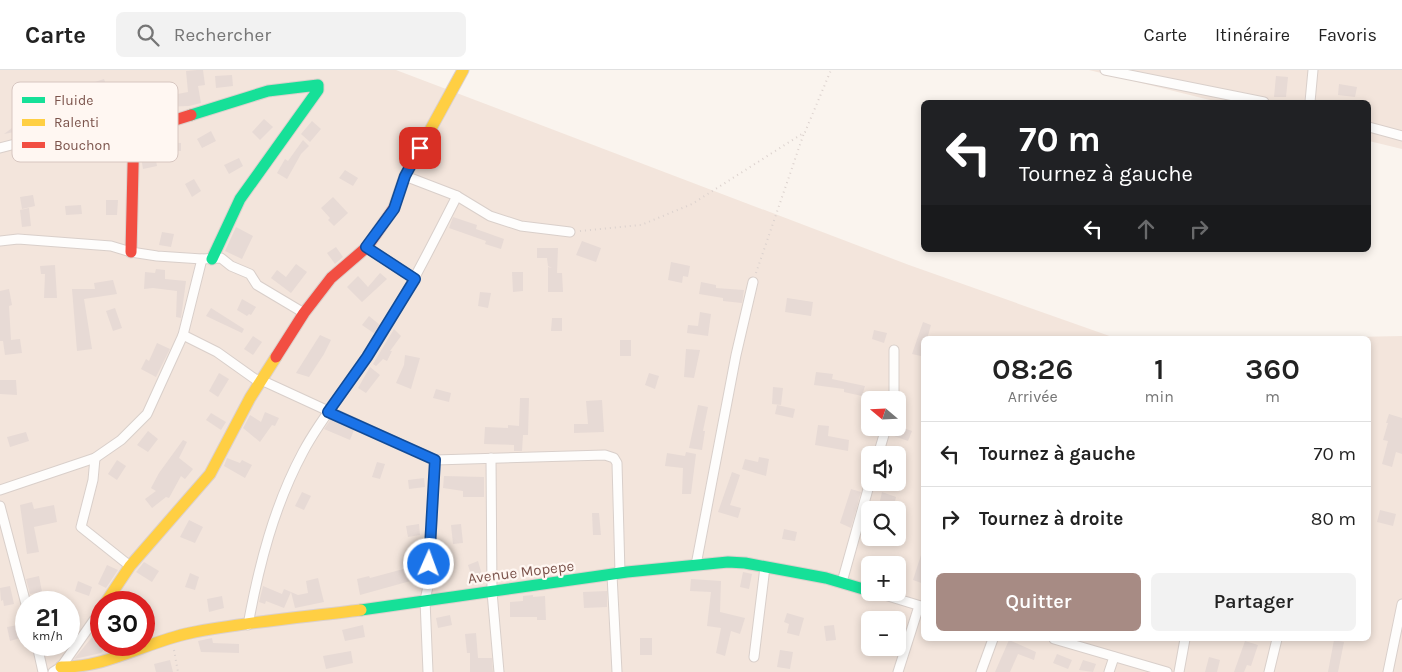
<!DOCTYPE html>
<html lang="fr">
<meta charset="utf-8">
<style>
body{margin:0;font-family:Karla,sans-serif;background:#f2f2f2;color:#222;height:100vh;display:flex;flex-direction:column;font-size:19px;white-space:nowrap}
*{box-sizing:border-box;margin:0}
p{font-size:16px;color:#767676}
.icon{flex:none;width:28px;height:28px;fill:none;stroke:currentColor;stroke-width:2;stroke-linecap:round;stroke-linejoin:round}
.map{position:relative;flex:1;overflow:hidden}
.details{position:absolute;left:921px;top:266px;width:450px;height:305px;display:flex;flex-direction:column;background:#fff;border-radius:8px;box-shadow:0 2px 8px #0003}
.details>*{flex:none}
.guide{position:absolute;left:921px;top:30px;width:450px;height:152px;border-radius:8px;box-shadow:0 2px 8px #0003;background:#202124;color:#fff;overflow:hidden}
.needle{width:32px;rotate:289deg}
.controls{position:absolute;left:861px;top:321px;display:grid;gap:10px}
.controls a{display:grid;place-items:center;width:45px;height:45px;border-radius:8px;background:#fff;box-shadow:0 2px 8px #0003;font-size:25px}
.speed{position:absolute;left:15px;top:521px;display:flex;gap:10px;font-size:25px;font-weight:700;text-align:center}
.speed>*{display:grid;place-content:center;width:65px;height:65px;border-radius:50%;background:#fff;box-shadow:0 2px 8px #0003;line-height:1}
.speed small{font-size:12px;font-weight:400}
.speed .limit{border:8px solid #d22;background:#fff;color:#111}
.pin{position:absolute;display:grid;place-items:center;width:42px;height:42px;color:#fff;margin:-21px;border-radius:10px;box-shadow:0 2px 8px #0006}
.me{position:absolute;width:55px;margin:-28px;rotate:2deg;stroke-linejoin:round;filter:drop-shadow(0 0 4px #0008)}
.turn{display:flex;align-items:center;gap:18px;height:105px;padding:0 15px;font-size:22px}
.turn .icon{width:65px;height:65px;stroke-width:2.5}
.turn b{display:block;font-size:35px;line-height:42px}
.lanes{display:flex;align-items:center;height:48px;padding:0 15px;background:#0003;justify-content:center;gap:25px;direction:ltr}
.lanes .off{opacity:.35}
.eta{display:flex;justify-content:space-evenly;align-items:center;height:85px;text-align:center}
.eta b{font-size:30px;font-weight:600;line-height:35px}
.action{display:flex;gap:10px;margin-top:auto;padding:10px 15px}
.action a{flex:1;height:58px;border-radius:8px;background:#a78b84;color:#fff;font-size:20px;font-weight:600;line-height:58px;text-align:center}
.action a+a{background:#f2f2f2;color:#222}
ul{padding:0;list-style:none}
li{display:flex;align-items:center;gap:15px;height:65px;padding:0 15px;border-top:1px solid #e0e0e0}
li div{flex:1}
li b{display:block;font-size:19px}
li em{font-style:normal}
header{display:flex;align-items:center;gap:30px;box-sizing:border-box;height:70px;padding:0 25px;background:#fff;border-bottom:1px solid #e0e0e0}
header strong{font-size:24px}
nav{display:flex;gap:28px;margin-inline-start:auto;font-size:18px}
.search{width:350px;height:45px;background:#f2f2f2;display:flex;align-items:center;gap:12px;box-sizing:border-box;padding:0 18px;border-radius:8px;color:#767676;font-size:19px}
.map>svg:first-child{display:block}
</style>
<header>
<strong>Carte</strong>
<div class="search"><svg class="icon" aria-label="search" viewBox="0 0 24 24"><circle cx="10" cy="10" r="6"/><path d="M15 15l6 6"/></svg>Rechercher</div>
<nav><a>Carte</a><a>Itinéraire</a><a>Favoris</a></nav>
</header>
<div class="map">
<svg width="1402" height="602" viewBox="0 0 1402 602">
<rect width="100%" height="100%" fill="#faf4ee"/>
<g fill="#f3e5dc" fill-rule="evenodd">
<path d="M0 0H396L909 195 1118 269H924V569H1369V269H1258L1402 266V602H0ZM870 330H898V358H870ZM870 385H898V412H870ZM870 440H898V468H870ZM870 495H898V522H870ZM26 532H69V575H26ZM101 532H144V575H101ZM870 550H898V578H870Z"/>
<path d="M1089 0H1402V79L1369 71V32H1218Z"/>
</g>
<g fill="#e7dad5">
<path d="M197 0H203L205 15 198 16 201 33 189 36 130 38 131 27H162L188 22 186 1Z"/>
<path d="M232 5 233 16 216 18 215 6Z"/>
<path d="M1276 6 1288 7 1286 27H1274Z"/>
<path d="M104 9 107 17 91 22 89 14Z"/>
<path d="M1339 14 1357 17 1355 27 1338 25Z"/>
<path d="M27 45 30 59 4 64 20 52 19 47Z"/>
<path d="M264 49 273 57 260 70 252 62Z"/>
<path d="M312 51 321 59 310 72 301 64Z"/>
<path d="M211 61 216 71 202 78 197 69Z"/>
<path d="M303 70 309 76 301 84 287 109 277 103 285 89 288 91Z"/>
<path d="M165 72 181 73V81H165Z"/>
<path d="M155 84 157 96 143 99 141 87Z"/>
<path d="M239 88 243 96 229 104 224 95Z"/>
<path d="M345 100 358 108 353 116 339 108Z"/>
<path d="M194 109 201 121 192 127 185 114Z"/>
<path d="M33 125 35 136 22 139 20 127Z"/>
<path d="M333 127 348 143 334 156 328 150 330 148 321 138Z"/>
<path d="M106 130H118L117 145H106Z"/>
<path d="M81 135 82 144 66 145 65 136Z"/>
<path d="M29 138 31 156 22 157 20 140Z"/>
<path d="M453 147 477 155 476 159 504 169 501 179 485 174 486 171 449 158Z"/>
<path d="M236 157 253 166 242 189 225 181Z"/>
<path d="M162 162 174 164 171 177 159 175Z"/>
<path d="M582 171 601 178 596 192 576 185Z"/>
<path d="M336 177 343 187 335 194 327 183Z"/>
<path d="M537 178H558L557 203H562L563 222H548V197L552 198 548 196 547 188H537Z"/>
<path d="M671 192 690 196 688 207 683 206 682 213 668 210Z"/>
<path d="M296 194 307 202 291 223 271 208 277 200 286 207Z"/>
<path d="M55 195 57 228H44L45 204H41L40 196Z"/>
<path d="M156 199 165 200V209L186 211 181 248 176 247 177 221 153 218 144 219 145 202 155 203Z"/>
<path d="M512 202H523V221L513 222Z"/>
<path d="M380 203 387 209 362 232 347 217 358 206 368 217Z"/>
<path d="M113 210 117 224 84 229 92 279 77 281 72 219H95L94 213Z"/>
<path d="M701 212 716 215V218L744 220 742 233 723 231V228L699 224Z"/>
<path d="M9 219 12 235 9 236 11 270 20 269 22 283 5 285 3 271H0V221Z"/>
<path d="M480 222 491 223 488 238 478 236Z"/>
<path d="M787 228 813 232 811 246 785 242Z"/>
<path d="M242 229 256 237 251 245 249 244 247 246 237 240Z"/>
<path d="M115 238 122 258 113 261 106 241Z"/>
<path d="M211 238 244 259 242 263 206 246Z"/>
<path d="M700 242 711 244 708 266 687 263 688 255 698 256Z"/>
<path d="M369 246 380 255 375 264 362 255Z"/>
<path d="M552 248H562V261H551Z"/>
<path d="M923 252 931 255 927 269H924L921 286 912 284Z"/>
<path d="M394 259 401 266 390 281H392L387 291 383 289 376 296 373 294Z"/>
<path d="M874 260 887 263 884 273 872 269Z"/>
<path d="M320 265 331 270 324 284 309 307 296 303Z"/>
<path d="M253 266 262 272 253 285 244 279Z"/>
<rect x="620" y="270" width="11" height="16"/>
<path d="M157 273 170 279 156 307 141 299 146 289 149 291Z"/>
<path d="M686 279 700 280 694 308 684 307Z"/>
<path d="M405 285 420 288 411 319 396 313 404 295Z"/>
<path d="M370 297 380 305 366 323 358 318Z"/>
<path d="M816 302 833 304 832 309 865 316 862 326 844 322V319L814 315Z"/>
<path d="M219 303 229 309 218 327 209 321Z"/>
<path d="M649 303 659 306 655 319 645 315Z"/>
<path d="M0 310H16L17 325 0 324Z"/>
<path d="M773 317 783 318 781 335 772 334Z"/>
<path d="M436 319 451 323 449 332 433 328Z"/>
<path d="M520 328H529L528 365H523L522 381H514V375L484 374 485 357 508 358V355L519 356Z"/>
<path d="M602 330 604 362 574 363V354H588L586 331Z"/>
<path d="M698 335 708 337 703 361H705L702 380 689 378Z"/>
<path d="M777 335 795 339 793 348 775 344Z"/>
<path d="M265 342 279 348 275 356 272 355 260 372 243 358 250 345 261 352Z"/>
<path d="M211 343 226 352 221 360 206 350Z"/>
<path d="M1389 344 1402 348V384L1396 382 1392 397 1382 394 1388 371 1383 370 1388 353H1386Z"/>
<path d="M331 349 354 360 350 370 324 359Z"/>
<path d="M818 355 829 356 828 366 849 370 848 381 815 375Z"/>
<path d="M898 356 912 361 908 371 894 366Z"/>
<path d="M148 361 158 369 148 382 137 375Z"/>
<path d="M26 362 29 371 10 377 7 367Z"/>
<path d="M183 370 187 372 179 388 193 399 185 409 181 406 169 428 166 427 152 438 145 429 156 421 151 418 159 403Z"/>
<path d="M686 382 696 384 691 424H682L683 398 665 396 667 383 685 386Z"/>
<path d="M759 387 769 389 766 406 742 399 745 389 758 392Z"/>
<path d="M227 388 240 393 242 390 252 395 245 408 224 396Z"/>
<path d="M117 390 126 396 117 410 108 404Z"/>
<path d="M377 392 385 394 380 409 372 407Z"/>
<path d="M732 402 740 405 730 435 741 438 738 448 718 442Z"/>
<path d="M444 406 484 407V427H463V421L443 418Z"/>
<path d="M424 408 425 417 409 419 408 410Z"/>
<path d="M851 419 861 422 851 458 840 453Z"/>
<path d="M302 422 311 426 304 440 295 436Z"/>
<path d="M882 422 896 427 893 440H882L884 436 879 435Z"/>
<path d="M32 432 34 439 54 435 57 452 34 457 39 482 27 484 20 435Z"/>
<path d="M1380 440 1396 444 1393 456 1377 452Z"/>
<path d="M592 443H599L601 465H593Z"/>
<path d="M189 450 203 457 195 473 180 467Z"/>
<path d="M419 454 420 465 408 467 406 456Z"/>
<path d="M461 454 463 473 453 474 451 455Z"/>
<path d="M784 459 797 462 795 471 782 469Z"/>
<path d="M922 482H924V514L913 510Z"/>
<path d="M422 486 423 495 407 496V487Z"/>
<path d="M478 491 482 505 472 508 468 495Z"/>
<path d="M144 492 159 501 152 512 136 502Z"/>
<path d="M107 495 118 500 106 518 98 514Z"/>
<path d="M411 497 414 510 360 525 357 509 369 506 370 508Z"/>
<path d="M743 502 752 504 749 519 740 517Z"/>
<path d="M190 503 199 507 195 520 185 517Z"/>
<path d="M39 506 42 522 30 524 26 509Z"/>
<path d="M318 508 324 532 295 538 291 522 298 525 308 523 306 511Z"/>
<path d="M691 509 721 511 720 542 745 548 740 564 731 561 725 586 716 583 721 558 707 556 711 522 690 521Z"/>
<path d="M78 511 92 517 89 526 75 521Z"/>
<path d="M10 516 14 534 4 536 3 530 1 531 0 518Z"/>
<path d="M263 516 282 524 284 519 291 522 284 538 266 531 265 534 259 532Z"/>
<path d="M607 521V537L584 538 583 522Z"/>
<path d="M533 525V527L545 526 546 550H537V547H510V532L523 531V526Z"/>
<path d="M222 526 224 538 209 542 207 529Z"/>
<path d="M787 543 804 548 799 566 787 563 789 554 784 552Z"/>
<path d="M450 545 452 555 438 558 436 548Z"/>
<path d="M18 555 20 568 10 571 7 557Z"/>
<path d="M363 555 365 567 345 571 342 560Z"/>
<path d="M834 555 836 570 826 571 824 556Z"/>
<path d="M476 563 478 588H492L493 602H470V583H467L465 564Z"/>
<path d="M94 565 101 571V575L107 576 101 583 74 589Z"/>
<path d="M212 568 213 573 239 574V583L201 582 198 571Z"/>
<rect x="640" y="568" width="12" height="17"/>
<path d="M1009 570 1036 582 1034 590 1018 584 1010 602H995Z"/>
<path d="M1334 570 1344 572 1338 602H1328Z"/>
<path d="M1245 571 1258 575 1251 596 1247 595 1244 602H1234Z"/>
<path d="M780 580 793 582 790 599 777 597Z"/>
<path d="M351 581 353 593 326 599 323 586Z"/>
<path d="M1057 584 1072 590 1068 599 1053 593Z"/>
<path d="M1209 587 1220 590 1217 602H1205Z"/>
<path d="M170 590 173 602H156L154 594Z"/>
<path d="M1083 590 1096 594 1093 602 1079 600Z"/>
</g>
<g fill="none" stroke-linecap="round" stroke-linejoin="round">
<defs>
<g id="street">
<path d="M1105 0 1264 32"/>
<path d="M1310 32 1313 0"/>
<path d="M1369 57 1402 66"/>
<path d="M0 78 93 54"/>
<path d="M405 106 457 126 490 146 521 156 570 162"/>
<path d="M0 171 18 169 111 176 131 182 157 186 202 189 221 188 231 196 250 204 257 215 304 243"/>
<path d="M367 177 415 209"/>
<path d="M183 265 217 282 255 309 261 310 435 390 429 512 425 530 428 602"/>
<path d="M894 330V280"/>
<path d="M878 385 886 358"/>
<path d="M95 388 93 410 81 457 130 496"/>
<path d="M491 388 492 522 499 602"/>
<path d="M435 390 605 385 614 388 617 393 620 503"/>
<path d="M0 420 95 388 121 370 147 344 183 265 202 189"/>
<path d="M0 436 26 534"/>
<path d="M696 495 736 285 753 212"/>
<path d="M612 505 617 602"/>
<path d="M842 512 870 412"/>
<path d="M875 522 924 537"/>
<path d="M248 555C259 495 274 436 303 382 321 348 346 319 367 288 401 236 429 181 457 126"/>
<path d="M1054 569 1167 602"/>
<path d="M37 575 43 602"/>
<path d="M754 587 765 497"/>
<path d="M53 602 61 597 101 540"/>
<path d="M898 602 919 536"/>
<path d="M981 602 993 569"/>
<path d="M1109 602 1114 587"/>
<path d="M1179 602 1185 569"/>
<path d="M1269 602 1277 569"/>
<path d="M1388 602 1402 534"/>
</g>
<g id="fast">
<path d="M191 45 268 21 318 15V20L240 129 212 189"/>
<path d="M361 540 627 502 728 492 745 493 826 508 870 521"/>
</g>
<g id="slow">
<path d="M394 138 405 106 463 0"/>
<path d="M106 532 130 496 210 404 250 328 276 287"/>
<path d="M61 597C107 598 146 572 190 563 244 552 306 547 361 540"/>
</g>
<g id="jam">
<path d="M131 182 134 55 156 56 191 45"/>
<path d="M276 287 304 243 331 208 367 177 394 138"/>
</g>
</defs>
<use href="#street" stroke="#d9cfca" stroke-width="11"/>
<use href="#fast" stroke="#dbd0cc" stroke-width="13"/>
<use href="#slow" stroke="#dbd0cc" stroke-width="13"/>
<use href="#jam" stroke="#dbd0cc" stroke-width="13"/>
<g stroke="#dcd2ce" stroke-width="2" stroke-dasharray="1 4" stroke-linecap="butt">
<path d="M580 161 641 155 692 134 805 62 831 0"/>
<path d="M756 203 804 63"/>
<path d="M174 580 178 602"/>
</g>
<use href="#street" stroke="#fefdfc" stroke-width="9"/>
<use href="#fast" stroke="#16e098" stroke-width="11"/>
<use href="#slow" stroke="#ffcf43" stroke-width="11"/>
<use href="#jam" stroke="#f24e42" stroke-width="11"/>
</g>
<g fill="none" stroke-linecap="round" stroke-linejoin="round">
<defs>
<path id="route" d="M420 78 405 106 394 139 366 177 415 209 367 287 328 342 435 390 429 494"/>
</defs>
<use href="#route" stroke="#114b97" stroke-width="12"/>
<use href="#route" stroke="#1a73e8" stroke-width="9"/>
</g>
<g text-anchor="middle" stroke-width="4.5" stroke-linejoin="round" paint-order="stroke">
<g font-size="15" fill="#7b534b" stroke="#fff7f2">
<text transform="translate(521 502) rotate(-7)" y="5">Avenue Mopepe</text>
</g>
</g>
<rect x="12" y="12" width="166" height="80" rx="8" fill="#fff7f2" stroke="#d7c6c0" stroke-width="1"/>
<rect x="22" y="27" width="23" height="6" fill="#16e098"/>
<rect x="22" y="49" width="23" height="7" fill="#ffcf43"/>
<rect x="22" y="72" width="23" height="6" fill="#f24e42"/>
<g font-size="14" fill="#7b534b">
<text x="54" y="35">Fluide</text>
<text x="54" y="57">Ralenti</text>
<text x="54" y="80">Bouchon</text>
</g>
</svg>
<div class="controls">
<a><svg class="needle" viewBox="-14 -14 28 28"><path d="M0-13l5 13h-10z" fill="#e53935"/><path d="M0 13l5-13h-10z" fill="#767676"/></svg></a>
<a><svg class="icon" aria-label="sound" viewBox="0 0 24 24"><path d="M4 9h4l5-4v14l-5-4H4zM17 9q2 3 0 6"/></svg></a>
<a><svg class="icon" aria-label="search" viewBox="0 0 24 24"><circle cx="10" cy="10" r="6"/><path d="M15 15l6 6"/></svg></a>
<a>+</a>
<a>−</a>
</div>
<div class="speed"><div>21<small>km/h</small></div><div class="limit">30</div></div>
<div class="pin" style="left:420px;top:78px;background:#d93025"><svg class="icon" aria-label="arrive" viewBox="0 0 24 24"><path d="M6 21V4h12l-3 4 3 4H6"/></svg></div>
<svg class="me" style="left:429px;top:494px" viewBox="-20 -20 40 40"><circle r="17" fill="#1a73e8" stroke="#fff" stroke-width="3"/><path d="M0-11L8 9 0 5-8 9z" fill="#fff"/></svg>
<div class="guide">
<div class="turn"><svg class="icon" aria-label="left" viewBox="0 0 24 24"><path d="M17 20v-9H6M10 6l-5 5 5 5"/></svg><div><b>70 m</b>Tournez à gauche</div></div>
<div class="lanes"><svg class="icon" aria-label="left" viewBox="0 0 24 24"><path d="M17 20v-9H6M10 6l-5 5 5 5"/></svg><svg class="icon off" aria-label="ahead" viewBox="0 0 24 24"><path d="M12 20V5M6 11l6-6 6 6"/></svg><svg class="icon off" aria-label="right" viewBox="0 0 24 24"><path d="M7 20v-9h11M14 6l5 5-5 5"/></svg></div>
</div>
<section class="details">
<div class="eta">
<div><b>08:26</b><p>Arrivée</p></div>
<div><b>1</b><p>min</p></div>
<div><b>360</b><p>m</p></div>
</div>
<ul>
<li><svg class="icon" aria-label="left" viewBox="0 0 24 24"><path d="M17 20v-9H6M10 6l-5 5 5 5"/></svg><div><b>Tournez à gauche</b></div><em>70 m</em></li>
<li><svg class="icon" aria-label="right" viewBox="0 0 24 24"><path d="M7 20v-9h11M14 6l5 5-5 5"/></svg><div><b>Tournez à droite</b></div><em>80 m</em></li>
</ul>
<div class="action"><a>Quitter</a><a>Partager</a></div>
</section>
</div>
